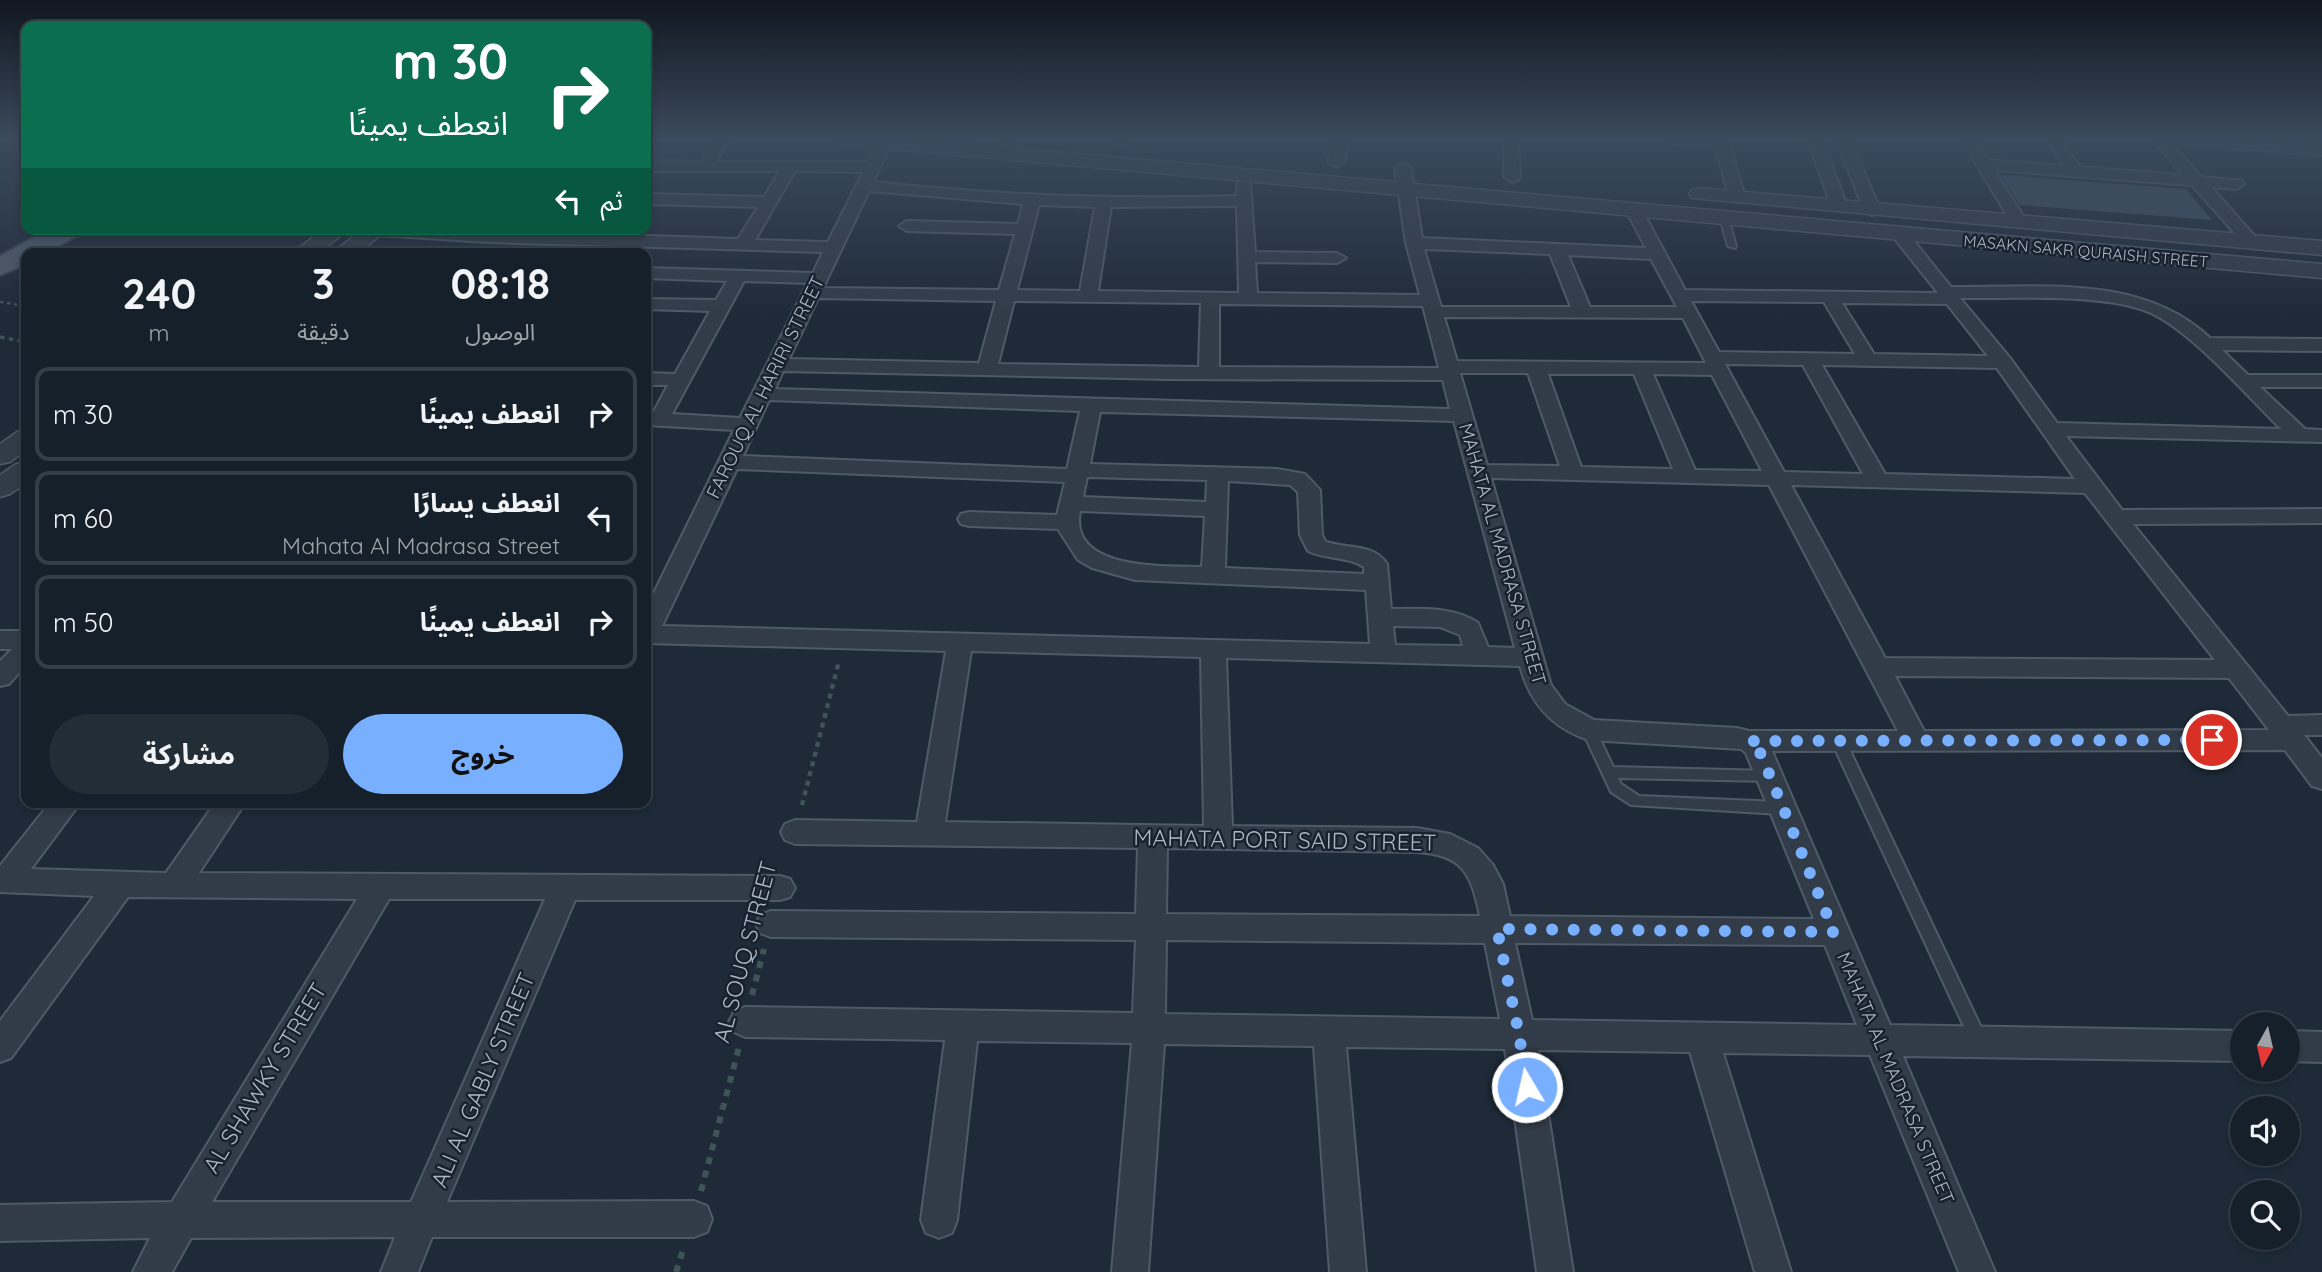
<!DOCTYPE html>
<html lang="ar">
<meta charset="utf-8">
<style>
body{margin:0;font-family:Quicksand,"Noto Sans Arabic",sans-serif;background:#232d36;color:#f1f3f6;direction:rtl;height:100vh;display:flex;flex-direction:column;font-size:26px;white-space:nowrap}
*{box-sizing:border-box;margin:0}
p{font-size:23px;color:#9ea3a8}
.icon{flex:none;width:38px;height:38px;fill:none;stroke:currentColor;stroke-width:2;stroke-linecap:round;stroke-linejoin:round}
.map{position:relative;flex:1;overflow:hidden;direction:ltr}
.drawer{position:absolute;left:21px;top:248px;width:630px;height:560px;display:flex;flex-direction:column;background:#16202a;border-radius:14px;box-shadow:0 4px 10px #0003,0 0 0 2px #353e47;direction:rtl}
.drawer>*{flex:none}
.top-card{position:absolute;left:21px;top:21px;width:630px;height:214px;border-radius:14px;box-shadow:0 4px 10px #0003,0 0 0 2px #353e47;direction:rtl;background:#0b6e4f;color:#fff;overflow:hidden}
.needle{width:46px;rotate:188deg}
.buttons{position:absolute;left:2230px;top:1012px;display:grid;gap:14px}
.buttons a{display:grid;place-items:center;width:70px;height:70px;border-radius:50%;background:#16202a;box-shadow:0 4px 10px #0003,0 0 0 2px #353e47;font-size:35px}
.pin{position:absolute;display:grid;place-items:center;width:60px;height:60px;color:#fff;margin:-30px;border:4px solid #fff;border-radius:50%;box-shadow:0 2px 7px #0007}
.me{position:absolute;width:77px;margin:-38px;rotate:351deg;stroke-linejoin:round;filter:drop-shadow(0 0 5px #0008)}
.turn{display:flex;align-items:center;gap:24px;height:147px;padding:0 28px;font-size:32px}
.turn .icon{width:91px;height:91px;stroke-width:2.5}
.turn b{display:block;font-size:49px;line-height:60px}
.then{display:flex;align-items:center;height:66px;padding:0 28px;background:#0003;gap:14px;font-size:26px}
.eta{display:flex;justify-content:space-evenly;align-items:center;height:119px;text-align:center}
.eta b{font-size:42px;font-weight:700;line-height:49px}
.primary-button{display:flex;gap:14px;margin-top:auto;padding:14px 28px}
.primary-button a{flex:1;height:80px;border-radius:42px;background:#78b0ff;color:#111;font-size:28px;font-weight:700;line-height:80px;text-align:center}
.primary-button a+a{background:#232d36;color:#f1f3f6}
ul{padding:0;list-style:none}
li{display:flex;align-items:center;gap:21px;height:94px;margin:0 14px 10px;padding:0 14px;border:4px solid #353e47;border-radius:14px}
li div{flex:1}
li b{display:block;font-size:26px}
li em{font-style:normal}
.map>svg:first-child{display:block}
</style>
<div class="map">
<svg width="2322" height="1272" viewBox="0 0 2322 1272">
<rect width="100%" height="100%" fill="#1e2a38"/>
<path fill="#3f4d5e" d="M2000 175 2186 189 2212 220 2020 205Z"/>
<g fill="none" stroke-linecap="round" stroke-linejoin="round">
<defs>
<g id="service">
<path d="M1721 216 1728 218 1736 246 1735 248 1728 246 1720 218Z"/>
<path d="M1589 725 1594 726 1613 767 1770 771 1775 772 1777 776 1775 780 1770 781 1618 778 1621 784 1639 796 1782 802 1787 804 1789 808 1787 812 1782 814 1631 805 1611 792 1582 730 1584 726Z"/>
<path d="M1838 735 1843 736 1845 740 1985 1036 1987 1041 1985 1046 1979 1049 1973 1046 1831 740 1833 736Z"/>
</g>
<g id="minor">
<path d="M716 139H730L716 162H867L880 139H890L892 142 873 182C994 195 1115 200 1236 196L1238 182H1250L1255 252 1337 253 1346 258 1337 263 1255 262 1257 293 1420 295 1406 243 1395 168 1403 163 1411 168 1422 238 1646 248 1626 210 1634 205 1642 210 1685 290 1938 293 1891 234 1899 229 1905 230 1951 287C2039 288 2141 273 2210 338L2322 339V351L2222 350 2248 375H2322V387H2260L2305 429 2322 430V442L2066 436 2122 510 2322 509V523L2133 524 2288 716 2322 715V735H2304L2322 758V789L2312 786 2285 750 1772 751 1890 1025 2242 1031V1061L1903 1056 1995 1272H1959L1870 1055 1723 1053 1791 1272H1755L1690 1052 1538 1050 1573 1272H1537L1505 1049 1346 1047 1366 1272H1330L1314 1046 1164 1044 1148 1272H1112L1132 1043 977 1041 957 1220 952 1233 939 1238 926 1233 921 1220 945 1040 745 1037 734 1032 729 1022 734 1012 745 1007 1133 1013 1136 940 771 937 760 933 756 924 760 915 771 911 1136 914 1138 848 795 844 785 840 781 832 785 824 795 820 917 822 946 651 646 643V609L734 430 646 425V413H653L668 385H646V373L675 374 710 311 646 309V299L716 300 727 281 646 278V268L813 273 823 252 487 242 377 235 369 230 444 229 738 239 758 207 646 204V194L764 197 780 171H646V161L701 162ZM795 171 863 172 828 242 755 240ZM869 191 1023 204 1018 224 907 221 899 226 907 231 1015 234 999 290 823 288ZM1039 205 1095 207 1080 291 1017 290ZM1237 206 1239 293 1098 291 1111 207ZM1424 249 1550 254 1571 307H1441ZM1568 255 1651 259 1677 307H1590ZM744 281 808 283 740 418 672 414ZM818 298 996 301 979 363 789 359ZM1960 298C2012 299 2108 292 2153 314 2195 335 2245 394 2281 429L2057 423 2010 358ZM1014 301 1201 303 1199 367 998 364ZM1691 301 1824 302 1855 354 1719 352ZM1842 303 1947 304 1988 356 1874 354ZM1219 304 1423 306 1439 368 1219 367ZM1444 317 1683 318 1706 363 1457 361ZM1725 364 1803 365 1863 474 1784 472ZM1822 365 1997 368 2075 479 1885 474ZM783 371 1169 379 1443 380 1450 409 775 389ZM1460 373H1528L1560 466 1487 465ZM1548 374H1634L1673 469 1581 467ZM1653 374 1712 375 1762 471 1695 470ZM769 400 1080 411 1067 469 743 456ZM1100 412 1454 421 1515 648 1488 647 1478 623C1453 606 1419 609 1391 609L1387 564C1373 542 1345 550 1325 541L1322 535 1320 490 1305 474 1277 469 1090 464ZM737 469 1065 482 1057 515 969 512 961 514 958 519 961 524 969 526 1058 529 1078 560 1092 568 1135 580 1366 590 1370 644 662 626ZM1087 477 1207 480 1206 502 1083 497ZM1491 478 1769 485 1898 731H1749L1737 728 1594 720 1565 704 1551 685ZM1228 481 1290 485 1298 492 1300 535 1308 551C1326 560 1348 556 1364 567V574L1225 568ZM1791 485 2085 493 2215 660 1885 658ZM1080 511 1205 516 1202 567C1165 566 1068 571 1080 511ZM1393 626 1440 627 1460 635 1463 646 1395 645ZM971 651 1201 657 1204 826 945 822ZM1226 658 1520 666C1530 703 1551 728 1589 740L1741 749 1746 753 1814 919 1510 916 1503 884 1493 865 1478 848 1450 834 1417 828 1232 826ZM1895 676 2229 678 2269 730 1924 731ZM1167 848 1417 852C1464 855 1471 874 1480 916L1166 914ZM1166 940 1485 943 1500 1019 1165 1014ZM1515 943 1825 945 1857 1025 1532 1020Z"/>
<path d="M1006 139H1020L1009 156 1004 158 996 153Z"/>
<path d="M1117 139H1131L1127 146 1122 147 1115 143Z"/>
<path d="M1335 139H1349L1344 162 1336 167 1328 162Z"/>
<path d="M1504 139H1518L1520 177 1518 180 1512 182 1504 177Z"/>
<path d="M1664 139H1728L1745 197 1743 200 1737 202 1729 197 1716 147 1671 143Z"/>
<path d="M1808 139H1822L1847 206 1845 209 1839 211 1831 206Z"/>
<path d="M1836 139H1850L1880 210 1878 213 1872 215 1864 210Z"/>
<path d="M1961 139H1975L1988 160 2064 166 2046 139H2060L2080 167 2183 175 2152 139H2228L2322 145V155L2171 143 2201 177 2242 181 2244 184 2236 189 2211 187 2260 242 2252 247 2246 246 2192 185 1994 170 2027 222 2025 225H2013Z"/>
<path d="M0 631H26V665L9 684 0 686V661L12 649H0Z"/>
<path d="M50 803H80L31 869 166 873 215 803H245L199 873 780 876 790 879 795 888 790 897 780 900H575L447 1202 694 1201 707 1206 712 1219 707 1232 694 1237H432L418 1272H381L395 1237 191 1238 172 1272H133L150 1238 0 1241V1205L172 1202 357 899 128 897 11 1058 0 1062V1021L94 896 0 892V866ZM389 899H545L411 1202H212Z"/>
<path d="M2287 1031 2322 1032V1062L2287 1061Z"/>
</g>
<g id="tertiary">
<path d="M837 139H907L2322 264V278L846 145 839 143Z"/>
<path d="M1699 188 2322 241V255L1692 198 1689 194 1692 190Z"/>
<path d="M324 229H349L317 254H291Z"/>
<path d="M363 229H388L357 254H331Z"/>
<path d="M26 430V450L10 462 0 464V444L17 432Z"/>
<path d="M26 462V483L10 494 0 497V475L16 464Z"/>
</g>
<path id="primary" d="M49 229H82L78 235 44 254H26V264L0 275V256Z"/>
</defs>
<use href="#service" stroke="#4f5a67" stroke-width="4"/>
<use href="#minor" stroke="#4f5a67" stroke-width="4"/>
<use href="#tertiary" stroke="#4f5a67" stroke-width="3"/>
<use href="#primary" stroke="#3b4552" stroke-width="4"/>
<path stroke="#3e5457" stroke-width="2.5" stroke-dasharray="3.5 3.5" stroke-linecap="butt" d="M0 302 26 306"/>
<path stroke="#3e5457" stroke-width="3.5" stroke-dasharray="4.5 4.5" stroke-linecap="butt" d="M0 337 26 342"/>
<path stroke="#3e5457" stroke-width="4.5" stroke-dasharray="5 5" stroke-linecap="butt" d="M802 805 839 661"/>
<g stroke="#3e5457" stroke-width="6" stroke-dasharray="7 7" stroke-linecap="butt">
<path d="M752 995 764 949"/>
<path d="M701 1191 739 1047"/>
<path d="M676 1272 683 1250"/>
</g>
<use href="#service" fill="#323c49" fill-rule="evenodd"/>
<use href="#minor" fill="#323c49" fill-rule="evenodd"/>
<use href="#tertiary" fill="#323c49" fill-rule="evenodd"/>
<use href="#primary" fill="#505b69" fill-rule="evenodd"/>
</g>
<linearGradient id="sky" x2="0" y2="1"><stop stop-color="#10171f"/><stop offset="0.44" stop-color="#3b4a5e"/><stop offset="1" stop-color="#3b4a5e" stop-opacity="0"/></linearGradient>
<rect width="2322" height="317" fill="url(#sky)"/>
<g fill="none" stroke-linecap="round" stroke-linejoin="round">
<path stroke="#78b0ff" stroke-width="12" stroke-dasharray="0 21.6" d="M1527 1087 1519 1034 1497 929 1834 932 1761 754 1749 741 2212 740"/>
</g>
<g text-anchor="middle" stroke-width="5" stroke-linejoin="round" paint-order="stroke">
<g font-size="16" fill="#acb7c6" stroke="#18212d">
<text transform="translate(2086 251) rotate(5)" y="6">MASAKN SAKR QURAISH STREET</text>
</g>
<g font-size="19" fill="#acb7c6" stroke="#18212d">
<text transform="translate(765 387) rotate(-64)" y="7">FAROUQ AL HARIRI STREET</text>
<text transform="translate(1503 554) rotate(74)" y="7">MAHATA AL MADRASA STREET</text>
<text transform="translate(1896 1078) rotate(67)" y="7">MAHATA AL MADRASA STREET</text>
</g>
<g font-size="23" fill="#acb7c6" stroke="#18212d">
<text transform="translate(1285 840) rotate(1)" y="8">MAHATA PORT SAID STREET</text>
<text transform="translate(745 952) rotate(-75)" y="8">AL SOUQ STREET</text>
<text transform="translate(265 1078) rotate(-59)" y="8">AL SHAWKY STREET</text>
<text transform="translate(483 1080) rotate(-67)" y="8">ALI AL GABLY STREET</text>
</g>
</g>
</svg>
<div class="buttons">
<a><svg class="needle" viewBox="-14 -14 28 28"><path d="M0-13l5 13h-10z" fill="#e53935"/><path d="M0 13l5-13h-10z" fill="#9ea3a8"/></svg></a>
<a><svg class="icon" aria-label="sound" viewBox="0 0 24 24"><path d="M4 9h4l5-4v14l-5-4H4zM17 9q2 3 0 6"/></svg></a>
<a><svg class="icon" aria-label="search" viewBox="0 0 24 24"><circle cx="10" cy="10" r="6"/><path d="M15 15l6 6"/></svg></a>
</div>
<div class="pin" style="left:2212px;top:740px;background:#d93025"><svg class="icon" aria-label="arrive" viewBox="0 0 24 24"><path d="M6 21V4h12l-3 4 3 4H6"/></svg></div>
<svg class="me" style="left:1527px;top:1087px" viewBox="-20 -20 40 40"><circle r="17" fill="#78b0ff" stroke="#fff" stroke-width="3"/><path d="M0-11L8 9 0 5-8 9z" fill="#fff"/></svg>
<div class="top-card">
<div class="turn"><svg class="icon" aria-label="right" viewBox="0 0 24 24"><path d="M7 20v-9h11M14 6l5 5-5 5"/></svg><div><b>30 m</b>انعطف يمينًا</div></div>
<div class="then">ثم<svg class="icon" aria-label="left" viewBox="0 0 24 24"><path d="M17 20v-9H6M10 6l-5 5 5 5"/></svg></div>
</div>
<section class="drawer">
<div class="eta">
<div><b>08:18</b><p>الوصول</p></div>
<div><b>3</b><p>دقيقة</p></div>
<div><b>240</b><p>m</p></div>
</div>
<ul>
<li><svg class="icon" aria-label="right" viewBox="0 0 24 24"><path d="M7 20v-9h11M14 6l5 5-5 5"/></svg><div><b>انعطف يمينًا</b></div><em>30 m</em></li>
<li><svg class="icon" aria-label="left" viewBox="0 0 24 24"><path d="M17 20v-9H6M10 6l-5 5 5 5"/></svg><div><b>انعطف يسارًا</b><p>Mahata Al Madrasa Street</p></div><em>60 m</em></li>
<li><svg class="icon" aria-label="right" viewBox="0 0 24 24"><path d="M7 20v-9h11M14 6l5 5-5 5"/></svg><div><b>انعطف يمينًا</b></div><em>50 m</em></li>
</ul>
<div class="primary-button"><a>خروج</a><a>مشاركة</a></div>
</section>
</div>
